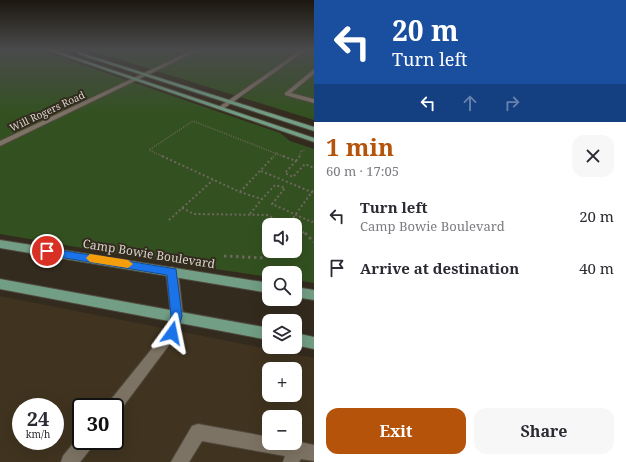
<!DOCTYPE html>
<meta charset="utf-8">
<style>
body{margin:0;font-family:"Noto Serif",serif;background:#f7f7f7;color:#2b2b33;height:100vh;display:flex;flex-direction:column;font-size:15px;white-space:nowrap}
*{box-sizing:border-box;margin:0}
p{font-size:13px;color:#7c7c81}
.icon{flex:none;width:22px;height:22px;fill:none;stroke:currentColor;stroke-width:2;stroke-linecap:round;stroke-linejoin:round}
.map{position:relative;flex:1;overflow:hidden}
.panel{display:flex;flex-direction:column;background:#fff;width:312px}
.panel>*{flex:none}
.hud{background:#1a4fa0;color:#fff;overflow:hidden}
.buttons{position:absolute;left:262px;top:218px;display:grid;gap:8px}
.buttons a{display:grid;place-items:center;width:40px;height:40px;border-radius:8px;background:#fff;box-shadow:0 4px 16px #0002;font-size:20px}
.speed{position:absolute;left:12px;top:398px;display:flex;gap:8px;font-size:20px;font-weight:700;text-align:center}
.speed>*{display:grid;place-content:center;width:52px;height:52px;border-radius:50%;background:#fff;box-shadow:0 4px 16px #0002;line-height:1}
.speed small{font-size:10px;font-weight:400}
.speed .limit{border:2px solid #111;border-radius:6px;background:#fff;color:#111}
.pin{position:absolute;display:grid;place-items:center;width:34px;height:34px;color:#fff;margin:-17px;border:2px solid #fff;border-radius:50%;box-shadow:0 1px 4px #0007}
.me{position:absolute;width:44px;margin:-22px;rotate:12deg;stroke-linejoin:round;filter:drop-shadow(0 0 3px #0008)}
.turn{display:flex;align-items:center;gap:14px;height:84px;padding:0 12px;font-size:18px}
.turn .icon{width:52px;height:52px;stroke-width:2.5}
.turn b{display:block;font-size:28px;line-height:34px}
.lanes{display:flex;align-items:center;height:38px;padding:0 12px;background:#0003;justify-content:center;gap:20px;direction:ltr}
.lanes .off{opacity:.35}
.round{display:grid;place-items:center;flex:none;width:42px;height:42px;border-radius:12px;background:#f7f7f7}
.summary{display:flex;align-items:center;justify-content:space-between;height:68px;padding:0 12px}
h1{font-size:24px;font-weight:700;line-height:30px;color:#b45309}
.cta{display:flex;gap:8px;margin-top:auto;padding:8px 12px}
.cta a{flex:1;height:46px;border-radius:12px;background:#b45309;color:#fff;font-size:16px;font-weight:700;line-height:46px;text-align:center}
.cta a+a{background:#f7f7f7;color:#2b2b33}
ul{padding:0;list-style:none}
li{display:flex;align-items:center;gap:12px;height:52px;padding:0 12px}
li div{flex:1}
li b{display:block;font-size:15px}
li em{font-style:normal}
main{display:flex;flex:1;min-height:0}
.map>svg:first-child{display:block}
</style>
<main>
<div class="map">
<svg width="314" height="462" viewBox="0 0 314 462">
<rect width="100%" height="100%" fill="#332b1e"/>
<path fill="#403420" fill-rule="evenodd" d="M0 296 314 358V462H0ZM269 369H295V395H269ZM21 407H55V441H21ZM81 407H115V441H81ZM269 417H295V443H269Z"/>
<g fill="#335120" fill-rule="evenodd">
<path d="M0 50H40L280 133 290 141 314 149V283L295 280V273H269V277L153 260 0 234ZM269 225H295V251H269Z"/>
<path d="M89 50H314V120Z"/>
</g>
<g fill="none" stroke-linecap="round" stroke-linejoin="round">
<defs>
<g id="minor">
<path d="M193 50H199L0 146V141Z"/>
<path d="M301 50H306L223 109H219V107Z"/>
<path d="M314 69V74L291 93 314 99V103L285 95V93Z"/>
<path d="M172 267 176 269 178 272 183 316 178 333 119 412 115 414V407H106L109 402 167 330 171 316 166 272 168 269Z"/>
<path d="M198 424 269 437V443H295V441L314 445V461L301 459 299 462H283L285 456 202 441 189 462H171L192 426Z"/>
<path d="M80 435 81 441H94L92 447 80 462H61L63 456Z"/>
</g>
<g id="major">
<path d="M47 50H53L314 138V142Z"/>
<path d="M78 52 314 127V131L78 54Z"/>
<path d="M0 240 269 283V293L0 248Z"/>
<path d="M0 279 269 328V340L0 289Z"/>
<path d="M295 287 314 290V300L295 297Z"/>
<path d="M295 333 314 337V349L295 345Z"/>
</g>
</defs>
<use href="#minor" stroke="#50493e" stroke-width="2"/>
<use href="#major" stroke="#50493e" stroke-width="2"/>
<g stroke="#6e675c" stroke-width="1.5" stroke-dasharray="1 1.5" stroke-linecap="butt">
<path d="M164 157 149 150 193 121 285 157"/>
<path d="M273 157 278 152"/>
<path d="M299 157 301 151 305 150"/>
</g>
<g stroke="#6e675c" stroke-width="2" stroke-dasharray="2 2.5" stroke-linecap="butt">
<path d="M162 156 240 192 262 199 275 185 285 188 272 204 312 222 314 219"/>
<path d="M283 156 296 161 285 173 293 177 305 164 314 168"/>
<path d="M296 161 300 156"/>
<path d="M261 171 314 193"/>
<path d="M240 192 274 156"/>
<path d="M182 208 194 214 267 215 290 225"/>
<path d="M250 214 262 199"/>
<path d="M169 220 213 180"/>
<path d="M288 225 314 189"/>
<path d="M295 227 306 234"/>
</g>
<g stroke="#6e675c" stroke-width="3" stroke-dasharray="2.5 3.5" stroke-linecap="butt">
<path d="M305 233 314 242"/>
<path d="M224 256 264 258 269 251"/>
</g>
<use href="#minor" fill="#7d7364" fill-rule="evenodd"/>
<use href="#major" fill="#719e84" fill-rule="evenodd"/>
</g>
<linearGradient id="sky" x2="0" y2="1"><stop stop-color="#1c1810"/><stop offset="0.43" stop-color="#4a4a4c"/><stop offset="1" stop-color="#4a4a4c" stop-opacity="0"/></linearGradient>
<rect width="314" height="115" fill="url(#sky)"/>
<path fill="#1a73e8" stroke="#114b97" d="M47 248 176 269 182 316 176 337 172 338 168 337 166 333 171 316 167 275 47 255 42 251Z"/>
<path fill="#f59e0b" d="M90 254 128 260 133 264 128 268 90 262 86 258Z"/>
<g text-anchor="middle" stroke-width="4" stroke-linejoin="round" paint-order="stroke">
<g font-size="10" fill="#d8d3cb" stroke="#332b1e">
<text transform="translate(47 111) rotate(-25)" y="4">Will Rogers Road</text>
</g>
<g font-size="12" fill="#d8d3cb" stroke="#332b1e">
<text transform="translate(149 254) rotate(9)" y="4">Camp Bowie Boulevard</text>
</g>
</g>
</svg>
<div class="buttons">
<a><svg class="icon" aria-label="sound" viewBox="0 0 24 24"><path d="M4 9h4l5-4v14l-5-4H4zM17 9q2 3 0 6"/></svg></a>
<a><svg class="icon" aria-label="search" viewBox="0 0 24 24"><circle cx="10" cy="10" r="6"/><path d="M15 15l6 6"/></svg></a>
<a><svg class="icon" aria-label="layers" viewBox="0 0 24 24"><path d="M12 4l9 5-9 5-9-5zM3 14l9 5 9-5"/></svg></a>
<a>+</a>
<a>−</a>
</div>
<div class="speed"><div>24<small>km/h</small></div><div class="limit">30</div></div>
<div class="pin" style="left:47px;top:251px;background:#d93025"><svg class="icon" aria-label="arrive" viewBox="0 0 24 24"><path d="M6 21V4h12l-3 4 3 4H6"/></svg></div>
<svg class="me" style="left:172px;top:333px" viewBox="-20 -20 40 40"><path d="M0-17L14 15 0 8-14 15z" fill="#1a73e8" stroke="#fff" stroke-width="4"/></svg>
</div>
<section class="panel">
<div class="hud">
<div class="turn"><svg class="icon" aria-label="left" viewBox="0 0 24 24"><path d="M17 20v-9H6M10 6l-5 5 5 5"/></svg><div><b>20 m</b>Turn left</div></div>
<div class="lanes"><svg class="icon" aria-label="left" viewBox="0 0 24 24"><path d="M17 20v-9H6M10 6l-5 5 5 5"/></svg><svg class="icon off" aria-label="ahead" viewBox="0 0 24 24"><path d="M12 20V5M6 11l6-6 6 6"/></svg><svg class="icon off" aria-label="right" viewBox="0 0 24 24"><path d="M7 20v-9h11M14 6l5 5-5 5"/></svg></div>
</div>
<div class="summary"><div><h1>1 min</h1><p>60 m · 17:05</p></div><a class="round"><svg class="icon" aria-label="close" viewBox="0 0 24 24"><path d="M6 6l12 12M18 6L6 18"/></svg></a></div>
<ul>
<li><svg class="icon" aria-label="left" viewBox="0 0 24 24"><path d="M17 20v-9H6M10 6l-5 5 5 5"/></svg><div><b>Turn left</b><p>Camp Bowie Boulevard</p></div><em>20 m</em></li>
<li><svg class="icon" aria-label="arrive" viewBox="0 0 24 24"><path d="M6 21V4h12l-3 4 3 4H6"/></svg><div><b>Arrive at destination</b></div><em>40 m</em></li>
</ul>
<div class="cta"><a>Exit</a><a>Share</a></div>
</section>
</main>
